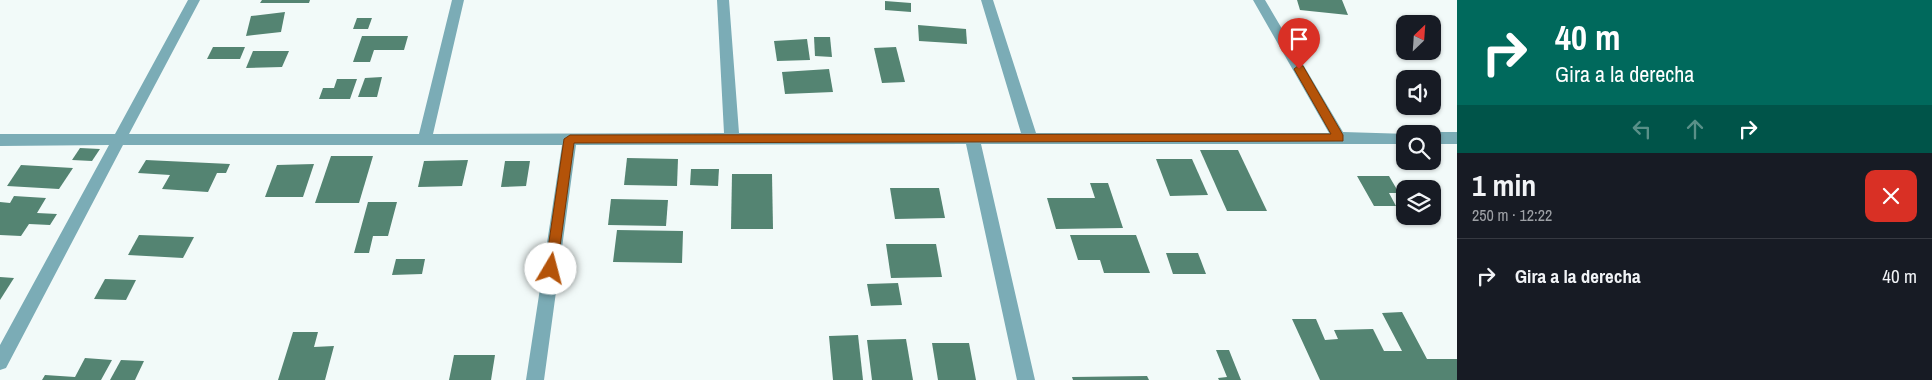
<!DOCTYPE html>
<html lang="es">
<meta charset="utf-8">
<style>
body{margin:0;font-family:"Archivo Narrow",sans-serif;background:#20242c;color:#f1f3f6;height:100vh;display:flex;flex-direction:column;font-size:19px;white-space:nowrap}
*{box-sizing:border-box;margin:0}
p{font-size:16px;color:#9ea1a6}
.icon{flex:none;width:28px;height:28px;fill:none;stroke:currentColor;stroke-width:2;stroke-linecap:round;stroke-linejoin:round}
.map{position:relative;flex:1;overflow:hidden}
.drawer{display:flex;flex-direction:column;background:#171b24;width:475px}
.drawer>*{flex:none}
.banner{background:#00695c;color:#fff;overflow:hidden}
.needle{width:32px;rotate:25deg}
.controls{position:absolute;left:1396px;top:15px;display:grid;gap:10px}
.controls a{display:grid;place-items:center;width:45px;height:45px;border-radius:10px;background:#171b24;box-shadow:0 1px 4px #0004;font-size:25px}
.pin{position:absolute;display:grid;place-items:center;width:42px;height:42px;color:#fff;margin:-51px -21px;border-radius:50% 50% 50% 0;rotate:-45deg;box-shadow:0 0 5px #0007}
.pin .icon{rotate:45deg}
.me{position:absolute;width:55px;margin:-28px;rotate:8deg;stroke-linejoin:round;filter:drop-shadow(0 0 4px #0008)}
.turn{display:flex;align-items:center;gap:18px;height:105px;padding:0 15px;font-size:22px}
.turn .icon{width:65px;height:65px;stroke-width:2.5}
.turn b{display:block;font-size:35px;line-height:42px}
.lanes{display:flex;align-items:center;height:48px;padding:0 15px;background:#0003;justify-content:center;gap:25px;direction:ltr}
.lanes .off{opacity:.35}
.round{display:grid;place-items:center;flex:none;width:52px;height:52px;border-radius:10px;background:#20242c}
.head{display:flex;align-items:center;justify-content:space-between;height:85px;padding:0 15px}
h1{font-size:30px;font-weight:700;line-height:38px}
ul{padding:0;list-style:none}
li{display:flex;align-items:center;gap:15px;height:75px;padding:0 15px;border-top:1px solid #363941}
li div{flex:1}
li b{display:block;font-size:19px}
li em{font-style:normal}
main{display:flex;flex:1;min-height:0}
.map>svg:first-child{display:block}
</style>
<main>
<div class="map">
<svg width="1457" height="380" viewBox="0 0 1457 380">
<rect width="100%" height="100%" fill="#f2faf9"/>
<g fill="#548472">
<path d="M262 0H310L309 3H260Z"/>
<path d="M1297 0H1342L1348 15 1300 10Z"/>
<path d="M885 1 911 3V12L885 10Z"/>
<path d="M285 12 281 32 246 36 251 16Z"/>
<path d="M357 18H372L368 29H353Z"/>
<path d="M918 25 966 29 967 44 919 41Z"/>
<path d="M362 36H408L404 50H374L370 62H353Z"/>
<path d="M814 37H830L832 57 815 56Z"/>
<path d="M807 39 810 60 777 61 774 41Z"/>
<path d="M213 47H245L240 59H207Z"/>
<path d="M896 47 905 82 882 83 874 48Z"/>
<path d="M253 51H289L282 67 246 68Z"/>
<path d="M829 69 833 92 785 94 782 72Z"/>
<path d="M382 77 377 97H358L365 78Z"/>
<path d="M337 79H357L350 99H319L323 88H334Z"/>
<path d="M80 148 100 149 92 161 72 160Z"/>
<path d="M1200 150H1238L1267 211H1227Z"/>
<path d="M331 156H373L359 203H315Z"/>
<path d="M627 158 678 159 677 186 624 185Z"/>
<path d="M1156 159H1192L1208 195 1170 196Z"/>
<path d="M146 160 230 164 226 173H217L208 192 162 189 170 175 138 173Z"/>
<path d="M468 160 462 186 418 187 424 161Z"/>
<path d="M505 161H530L526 186 501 187Z"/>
<path d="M314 164 303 197H265L277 165Z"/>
<path d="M21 165 73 168 59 189 7 186Z"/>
<path d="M691 169H719L718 186 690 185Z"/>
<path d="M732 174H772L773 229H731Z"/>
<path d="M1357 176H1389L1399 193H1389L1396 206H1374Z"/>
<path d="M1090 183H1108L1123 228 1056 229 1047 198H1095Z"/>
<path d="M890 188H939L945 218 895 219Z"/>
<path d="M14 196 46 198 37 213 57 214 50 225 29 224 21 236 0 235V202L10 203Z"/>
<path d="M611 199 668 200 666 226 608 225Z"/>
<path d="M368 202H397L388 236H373L369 253H354Z"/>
<path d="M617 230 683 231 682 263 613 262Z"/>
<path d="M139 235 194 237 183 258 128 255Z"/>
<path d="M1070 235H1136L1150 273H1104L1100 260H1078Z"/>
<path d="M886 244H936L942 277 891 278Z"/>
<path d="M1166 253H1198L1206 274H1173Z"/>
<path d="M396 259H425L422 274 392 275Z"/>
<path d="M0 277 14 278 0 300Z"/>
<path d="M105 279 136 280 126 300 94 299Z"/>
<path d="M898 283 902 305 871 306 867 284Z"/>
<path d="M1402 312 1427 359H1457V380H1320L1292 319H1316L1325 340 1338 339 1334 330 1373 329 1384 351H1402L1382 313Z"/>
<path d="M293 332H318L314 347 334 346 325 380H278Z"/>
<path d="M858 335 863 380H833L829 336Z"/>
<path d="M906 339 913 380H872L867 340Z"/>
<path d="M932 343H969L976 380H938Z"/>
<path d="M1216 350H1229L1241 380H1219L1218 378 1227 377Z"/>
<path d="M454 355H495L491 380H449Z"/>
<path d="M85 358 112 360 101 380H42L45 375 75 377Z"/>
<path d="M121 360 144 361 135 380H110Z"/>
<path d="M1147 376 1149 380H1073L1072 377Z"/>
</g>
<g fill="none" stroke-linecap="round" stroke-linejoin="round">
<g fill="#7bacb6" fill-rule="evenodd">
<path d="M188 0H200L129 134H419L452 0H464L433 134 724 133 717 0H729L739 133H1021L981 0H993L1036 133H1329L1253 0H1265L1343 132 1409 134H1405V144H981L1035 380H1017L966 144 576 145 544 380H526L562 145H123L6 368 0 370V345L109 145 0 146V134H115Z"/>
<path d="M1432 132H1457V144H1432V134H1428Z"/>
</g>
</g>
<path fill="#b45309" stroke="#753606" d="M1299 65 1303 66 1343 135V141L574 143 557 269 551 274 545 269 564 139 570 135 1331 134 1294 69Z"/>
</svg>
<div class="controls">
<a><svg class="needle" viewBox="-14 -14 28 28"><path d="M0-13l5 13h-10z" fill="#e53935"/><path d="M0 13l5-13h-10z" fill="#9ea1a6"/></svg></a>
<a><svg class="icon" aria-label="sound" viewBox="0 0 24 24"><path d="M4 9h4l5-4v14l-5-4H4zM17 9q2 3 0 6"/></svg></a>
<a><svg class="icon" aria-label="search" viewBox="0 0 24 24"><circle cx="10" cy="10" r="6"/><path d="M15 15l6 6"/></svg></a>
<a><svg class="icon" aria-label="layers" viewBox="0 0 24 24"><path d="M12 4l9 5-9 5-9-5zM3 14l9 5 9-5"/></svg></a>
</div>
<div class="pin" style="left:1299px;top:69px;background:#d93025"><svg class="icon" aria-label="arrive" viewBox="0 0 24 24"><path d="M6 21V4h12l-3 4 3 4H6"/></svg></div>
<svg class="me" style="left:551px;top:269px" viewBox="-20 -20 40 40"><circle r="19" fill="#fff"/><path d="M0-13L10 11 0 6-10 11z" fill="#b45309"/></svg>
</div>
<section class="drawer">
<div class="banner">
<div class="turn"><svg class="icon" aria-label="right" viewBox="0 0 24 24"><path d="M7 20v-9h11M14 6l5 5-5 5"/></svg><div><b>40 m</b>Gira a la derecha</div></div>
<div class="lanes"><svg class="icon off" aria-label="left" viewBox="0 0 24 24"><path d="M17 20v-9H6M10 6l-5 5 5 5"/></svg><svg class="icon off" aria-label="ahead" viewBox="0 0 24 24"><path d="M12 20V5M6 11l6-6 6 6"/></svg><svg class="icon" aria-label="right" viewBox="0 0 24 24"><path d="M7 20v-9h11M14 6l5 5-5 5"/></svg></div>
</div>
<div class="head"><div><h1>1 min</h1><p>250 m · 12:22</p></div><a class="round" style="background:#d93025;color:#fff"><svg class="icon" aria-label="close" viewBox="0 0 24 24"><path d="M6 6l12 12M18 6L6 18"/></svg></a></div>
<ul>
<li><svg class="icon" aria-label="right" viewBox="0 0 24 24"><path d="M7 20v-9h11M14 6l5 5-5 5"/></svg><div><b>Gira a la derecha</b></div><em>40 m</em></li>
</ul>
</section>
</main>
